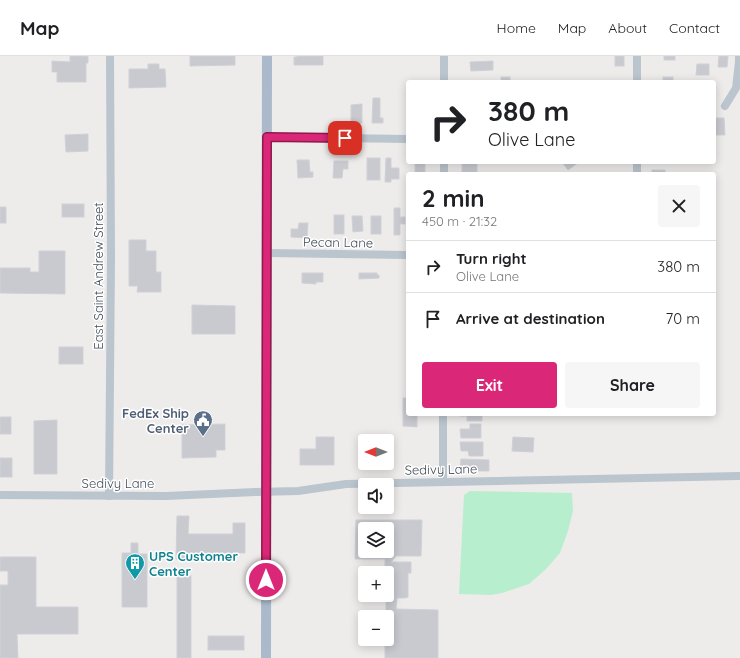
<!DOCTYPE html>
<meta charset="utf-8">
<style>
body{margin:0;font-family:Quicksand,sans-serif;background:#f6f6f6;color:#202124;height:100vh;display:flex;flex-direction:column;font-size:15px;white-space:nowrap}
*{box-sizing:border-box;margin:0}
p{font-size:13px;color:#757577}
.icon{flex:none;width:22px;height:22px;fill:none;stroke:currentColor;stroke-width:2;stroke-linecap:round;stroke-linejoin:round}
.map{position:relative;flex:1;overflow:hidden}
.side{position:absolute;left:406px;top:116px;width:310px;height:244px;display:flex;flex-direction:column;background:#fff;border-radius:4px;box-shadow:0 2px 10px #0003}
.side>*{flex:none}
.banner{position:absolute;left:406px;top:24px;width:310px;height:84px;border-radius:4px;box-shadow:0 2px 10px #0003;background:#fff;color:#202124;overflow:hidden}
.needle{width:26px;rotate:270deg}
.controls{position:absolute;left:358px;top:378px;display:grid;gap:8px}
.controls a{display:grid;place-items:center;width:36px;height:36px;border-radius:4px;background:#fff;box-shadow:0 2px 10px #0003;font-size:20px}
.pin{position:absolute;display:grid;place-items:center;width:34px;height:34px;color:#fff;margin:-17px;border-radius:8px;box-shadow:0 2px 6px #0006}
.me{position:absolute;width:44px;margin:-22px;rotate:0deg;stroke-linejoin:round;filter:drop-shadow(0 0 3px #0008)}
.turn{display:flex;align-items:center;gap:14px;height:84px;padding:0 16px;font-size:18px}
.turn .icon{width:52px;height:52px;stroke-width:2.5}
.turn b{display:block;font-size:28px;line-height:34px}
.round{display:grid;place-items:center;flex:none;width:42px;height:42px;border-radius:4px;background:#f6f6f6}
.headline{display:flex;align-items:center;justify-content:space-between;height:68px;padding:0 16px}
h1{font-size:24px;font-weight:700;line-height:30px}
.primary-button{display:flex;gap:8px;margin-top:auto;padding:8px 16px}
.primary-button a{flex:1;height:46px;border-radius:4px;background:#db2777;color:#fff;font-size:16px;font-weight:700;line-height:46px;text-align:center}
.primary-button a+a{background:#f6f6f6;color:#202124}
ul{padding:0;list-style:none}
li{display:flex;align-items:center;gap:12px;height:52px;padding:0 16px;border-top:1px solid #e0e0e0}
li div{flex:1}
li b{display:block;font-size:15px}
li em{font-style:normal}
header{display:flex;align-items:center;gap:24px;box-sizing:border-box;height:56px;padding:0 20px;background:#fff;border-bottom:1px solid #e0e0e0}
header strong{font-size:19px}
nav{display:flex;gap:22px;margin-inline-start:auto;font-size:14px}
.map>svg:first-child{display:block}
</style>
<header>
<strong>Map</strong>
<nav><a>Home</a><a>Map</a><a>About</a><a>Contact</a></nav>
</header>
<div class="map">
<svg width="740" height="602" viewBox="0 0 740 602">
<rect width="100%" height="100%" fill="#eeebeb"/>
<path fill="#b7eece" d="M470 435 572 437 573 455 568 475 560 497 546 513 529 528 502 537 491 539 459 538 464 439Z"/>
<g fill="#c8cad0" stroke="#cfd1d7" fill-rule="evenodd">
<path d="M70 0H88V7H86V26H57V16H52V5L70 6Z"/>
<path d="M190 0H235V9L190 10Z"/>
<path d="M297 0H323V9H294V1H297Z"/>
<rect x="615" y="0" width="9" height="10"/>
<rect x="664" y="0" width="11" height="4"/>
<path d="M719 0H728L727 11H718Z"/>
<path d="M493 5V14L471 15 470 6Z"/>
<path d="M148 8H159V13H165L166 31 129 32V13H148Z"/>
<path d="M697 8H709V19H696Z"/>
<rect x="501" y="21" width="9" height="5"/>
<rect x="663" y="21" width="10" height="5"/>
<path d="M373 42H380V62H383V67H372Z"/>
<path d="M362 48V67H351V49Z"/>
<path d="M714 62H724L725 79H714Z"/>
<path d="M88 78V95L66 96 65 79Z"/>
<rect x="367" y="102" width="13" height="22"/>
<path d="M386 102H391V112H399V123H391V126H385Z"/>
<path d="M297 104H309L310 116H313V121L298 122Z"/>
<path d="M334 105H348V113H343L342 122H333Z"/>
<rect x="415" y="106" width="10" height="12"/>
<rect x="462" y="106" width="15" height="10"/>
<path d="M562 106H579L568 114Z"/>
<rect x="652" y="114" width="13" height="4"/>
<rect x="62" y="148" width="22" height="13"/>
<rect x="0" y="151" width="6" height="16"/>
<path d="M394 152H400V161H405V168H400V179H394Z"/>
<rect x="334" y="159" width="10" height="19"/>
<path d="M352 160H362L363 175 353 176Z"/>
<rect x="371" y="160" width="10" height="18"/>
<path d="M299 167H308L307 182 291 181V173H298Z"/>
<path d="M129 184H146V195H156V216H161V236H137L138 230H129Z"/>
<path d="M39 195H65V238L0 237V212H30V216H39Z"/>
<path d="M302 217H323V226H316V228L302 227Z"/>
<path d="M359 217H377V219H379V222L359 223Z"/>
<path d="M192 249 235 250V278H192Z"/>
<rect x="59" y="291" width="24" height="17"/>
<path d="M403 342H408V358H417V371L403 370Z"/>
<path d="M460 358H482V365H467V360H460Z"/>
<rect x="0" y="361" width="11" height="17"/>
<path d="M57 364V418H34V365Z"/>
<path d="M225 368V394H216V401L182 402V369Z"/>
<path d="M470 368H481V382H461L460 373H470Z"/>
<path d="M316 381H334V409H300V393H316Z"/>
<path d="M513 381 534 382 533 396 512 395Z"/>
<path d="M460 386H483V400H469L468 395H461Z"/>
<rect x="0" y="402" width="12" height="19"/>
<path d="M461 403 489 404V415H469V412H460Z"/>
<path d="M177 460H189L188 478H233V467H245V497H188V503H176Z"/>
<path d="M356 464H422L421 500H396L391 506H411V517H408V541L405 542H397L396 553 438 554V602H385V583H387V561H386V539H387V517H382V511H385V503H355ZM365 473H387V495H365Z"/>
<path d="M131 487H138V498H147V551H122V497H131Z"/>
<path d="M0 501H36V551H78V578H17L18 602H0V529H8V515H0Z"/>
<rect x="177" y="520" width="14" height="82"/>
<rect x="208" y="580" width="36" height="14"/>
</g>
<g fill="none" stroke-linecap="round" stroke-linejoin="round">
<g stroke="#bbc5ce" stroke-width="8">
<path d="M637 0V26"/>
<path d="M444 26V0"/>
<path d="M725 50 736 32 739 6V0"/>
<path d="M267 81 408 83"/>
<path d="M637 106V118"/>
<path d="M444 118V106"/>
<path d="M267 197 408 199"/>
<path d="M443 425V358"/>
<path d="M0 439 166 440 256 436 298 435 346 428 740 420"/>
<path d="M109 440 111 202 110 0"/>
</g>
<path stroke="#aab9cb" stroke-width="10" d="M266 602 267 0"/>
</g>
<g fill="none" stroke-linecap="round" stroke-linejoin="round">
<defs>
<path id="route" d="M266 524 267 81 345 82"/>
</defs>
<use href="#route" stroke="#8e194d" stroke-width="10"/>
<use href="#route" stroke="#db2777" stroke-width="7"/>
</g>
<defs>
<symbol id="civic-pin" viewBox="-11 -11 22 30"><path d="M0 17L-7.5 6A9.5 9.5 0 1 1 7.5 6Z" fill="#5c6f8a" stroke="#fff"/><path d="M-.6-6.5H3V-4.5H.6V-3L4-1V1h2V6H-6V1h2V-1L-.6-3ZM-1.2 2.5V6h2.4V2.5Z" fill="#fff"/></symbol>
<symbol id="building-pin" viewBox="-11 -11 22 30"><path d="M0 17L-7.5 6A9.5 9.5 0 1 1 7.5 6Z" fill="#0f9aa8" stroke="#fff"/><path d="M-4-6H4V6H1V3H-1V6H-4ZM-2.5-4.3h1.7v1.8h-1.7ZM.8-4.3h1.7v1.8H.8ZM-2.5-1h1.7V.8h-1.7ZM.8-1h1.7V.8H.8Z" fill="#fff"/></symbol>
</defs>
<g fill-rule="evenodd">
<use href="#civic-pin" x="192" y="353" width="22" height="30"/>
<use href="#building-pin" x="124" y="496" width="22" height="30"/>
</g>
<g text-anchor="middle" stroke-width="3" stroke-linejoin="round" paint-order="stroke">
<g font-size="13" fill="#434e59" stroke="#fff">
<text transform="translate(338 186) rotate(1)" y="5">Pecan Lane</text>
<text transform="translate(98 220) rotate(-90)" y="5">East Saint Andrew Street</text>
<text transform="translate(441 413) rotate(-1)" y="5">Sedivy Lane</text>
<text x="118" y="432">Sedivy Lane</text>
</g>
<g font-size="13" font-weight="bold" fill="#4e5e75" stroke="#fff" text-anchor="end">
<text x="189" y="362">FedEx Ship<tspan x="189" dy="15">Center</tspan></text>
</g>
<g font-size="13" font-weight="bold" fill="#0d838f" stroke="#fff" text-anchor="start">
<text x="149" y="505">UPS Customer<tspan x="149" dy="15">Center</tspan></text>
</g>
</g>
</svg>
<div class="controls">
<a><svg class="needle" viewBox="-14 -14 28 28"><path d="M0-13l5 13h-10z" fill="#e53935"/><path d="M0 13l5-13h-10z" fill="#757577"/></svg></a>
<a><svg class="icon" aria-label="sound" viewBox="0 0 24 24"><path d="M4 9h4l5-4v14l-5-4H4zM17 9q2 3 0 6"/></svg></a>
<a><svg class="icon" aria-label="layers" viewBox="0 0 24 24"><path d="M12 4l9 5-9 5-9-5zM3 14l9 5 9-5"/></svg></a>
<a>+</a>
<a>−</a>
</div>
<div class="pin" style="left:345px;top:82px;background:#d93025"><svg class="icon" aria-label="arrive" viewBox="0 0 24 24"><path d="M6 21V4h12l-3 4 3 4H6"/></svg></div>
<svg class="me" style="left:266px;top:524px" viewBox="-20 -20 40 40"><circle r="17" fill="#db2777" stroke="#fff" stroke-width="3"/><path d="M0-11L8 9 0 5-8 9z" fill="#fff"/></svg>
<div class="banner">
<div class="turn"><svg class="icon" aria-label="right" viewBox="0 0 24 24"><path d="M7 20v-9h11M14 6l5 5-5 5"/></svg><div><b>380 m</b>Olive Lane</div></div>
</div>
<section class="side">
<div class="headline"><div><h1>2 min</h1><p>450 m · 21:32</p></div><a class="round"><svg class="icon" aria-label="close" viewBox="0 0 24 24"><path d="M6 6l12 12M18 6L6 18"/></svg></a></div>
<ul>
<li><svg class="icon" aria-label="right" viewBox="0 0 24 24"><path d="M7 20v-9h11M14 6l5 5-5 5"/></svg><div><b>Turn right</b><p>Olive Lane</p></div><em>380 m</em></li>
<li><svg class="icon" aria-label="arrive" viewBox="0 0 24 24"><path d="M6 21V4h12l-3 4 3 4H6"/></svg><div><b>Arrive at destination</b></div><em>70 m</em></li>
</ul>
<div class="primary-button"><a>Exit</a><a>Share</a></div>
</section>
</div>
